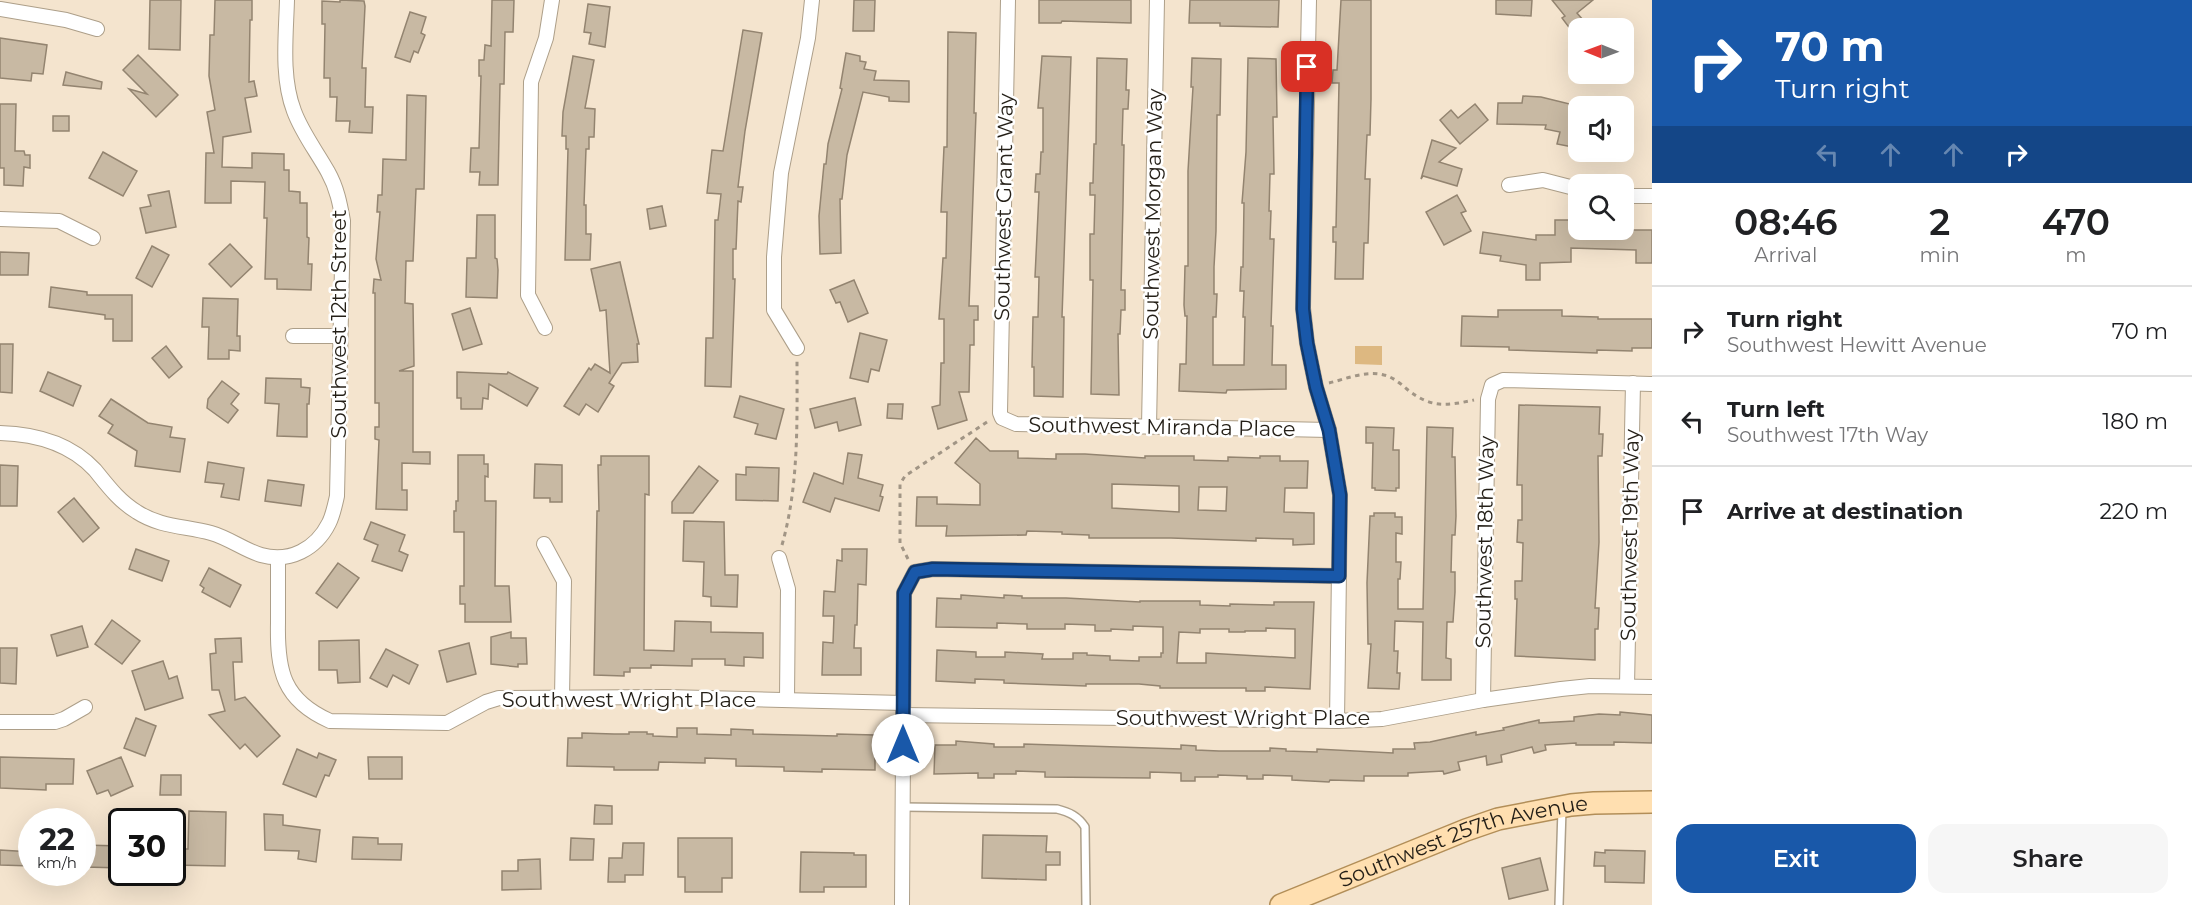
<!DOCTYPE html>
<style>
body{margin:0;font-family:Montserrat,sans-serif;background:#f6f6f6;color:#202124;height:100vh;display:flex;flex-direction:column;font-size:22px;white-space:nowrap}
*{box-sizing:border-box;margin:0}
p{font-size:20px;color:#757577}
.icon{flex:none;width:33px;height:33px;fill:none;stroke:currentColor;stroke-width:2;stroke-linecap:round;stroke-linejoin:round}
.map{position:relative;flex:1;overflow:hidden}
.details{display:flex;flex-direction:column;background:#fff;width:540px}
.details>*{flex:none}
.top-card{background:#1958a9;color:#fff;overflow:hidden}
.needle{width:39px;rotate:271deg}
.fabs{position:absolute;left:1568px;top:18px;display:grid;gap:12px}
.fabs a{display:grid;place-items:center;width:66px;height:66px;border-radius:12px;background:#fff;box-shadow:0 6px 24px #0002;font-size:30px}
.speed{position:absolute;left:18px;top:808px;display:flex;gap:12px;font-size:30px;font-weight:700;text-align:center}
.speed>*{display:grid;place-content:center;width:78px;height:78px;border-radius:50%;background:#fff;box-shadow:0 6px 24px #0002;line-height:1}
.speed small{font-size:15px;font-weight:400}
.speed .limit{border:3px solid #111;border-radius:9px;background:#fff;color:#111}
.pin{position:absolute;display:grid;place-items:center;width:51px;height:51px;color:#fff;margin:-26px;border-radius:12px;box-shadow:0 3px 9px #0006}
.me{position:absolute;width:66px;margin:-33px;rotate:0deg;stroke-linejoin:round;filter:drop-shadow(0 0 4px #0008)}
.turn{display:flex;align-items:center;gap:21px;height:126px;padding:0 24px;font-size:27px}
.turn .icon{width:78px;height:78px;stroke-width:2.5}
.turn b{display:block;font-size:42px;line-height:51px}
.lanes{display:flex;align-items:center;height:57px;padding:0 24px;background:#0003;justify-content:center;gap:30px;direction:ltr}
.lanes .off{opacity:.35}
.eta{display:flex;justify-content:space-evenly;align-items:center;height:102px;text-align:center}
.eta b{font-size:36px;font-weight:600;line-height:42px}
.primary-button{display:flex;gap:12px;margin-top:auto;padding:12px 24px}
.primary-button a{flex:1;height:69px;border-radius:18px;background:#1958a9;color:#fff;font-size:24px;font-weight:600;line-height:69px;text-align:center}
.primary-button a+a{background:#f6f6f6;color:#202124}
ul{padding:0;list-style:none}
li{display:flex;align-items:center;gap:18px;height:90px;padding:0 24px;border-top:2px solid #e0e0e0}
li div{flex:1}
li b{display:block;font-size:22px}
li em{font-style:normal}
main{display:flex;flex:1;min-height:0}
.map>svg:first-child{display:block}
</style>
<main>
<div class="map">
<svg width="1652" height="905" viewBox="0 0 1652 905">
<rect width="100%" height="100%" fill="#f4e4ce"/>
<path fill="#ddb881" d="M1355 346H1382V365L1355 364Z"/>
<g fill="#c8b9a3" stroke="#938470" stroke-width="1.5" fill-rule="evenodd">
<path d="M150 0H181L180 50 149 49Z"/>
<path d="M215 0H252V20H250L249 82 254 81 257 96 245 98 251 132 223 137 222 167 252 168V153L284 154V170H289V191L300 192V203H307V237L309 238 308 264H312L311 290 277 289V279H265L267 218H264L265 182 231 181V203H205L206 153H214L207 112 215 110 209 76 210 35H214Z"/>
<path d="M340 0 364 1 365 6 362 68H366L365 107H373L372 133 349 132 350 121H336L337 97H330V78H324L325 24H322V1L340 2Z"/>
<path d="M492 0H514L513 32H505L504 84H500L498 185H479L480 172H470L471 148H479L481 76H479V60H484L485 45 491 46Z"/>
<path d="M854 0H875L874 31H853Z"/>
<path d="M1039 0H1131V23L1062 21 1061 23H1039Z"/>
<path d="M1190 0H1279L1278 27 1220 26V23H1189Z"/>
<path d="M1341 0H1371V99L1370 135H1367L1365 179H1370L1368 243H1364L1363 279H1335L1336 242H1333V227H1336L1339 83H1332L1333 70H1337Z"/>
<path d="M1496 0H1532L1531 16 1496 14Z"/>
<path d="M1552 0H1593L1577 13 1583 20 1571 30 1562 18 1565 16Z"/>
<path d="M588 4 610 7 605 47 589 44 591 33 584 32Z"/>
<path d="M410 12 426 17 421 33 425 35 418 53 414 51 410 62 395 57Z"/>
<path d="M743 30 762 33 745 131 738 187H743L741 202 738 201 736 249H733V279H735L731 387 705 386 706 338H713L715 220H718L721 194 707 193 712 150 723 151Z"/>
<path d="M948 32 976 33 974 113H976L969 306H978V320H974V345H970L969 392H959L967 420 938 429 932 407 940 405 941 363H944V319H939L943 258H946L947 212H941L944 147H947Z"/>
<path d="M0 38 47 45 43 74 32 73 31 81 0 78Z"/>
<path d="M846 53 860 56V61L866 62 864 69 876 71 874 80 909 81V102L889 101V97L863 92 847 155 842 199H840L841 253 820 254 819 216 824 164H826L828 144 842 89 840 88Z"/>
<path d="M138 55 178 95 156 117 129 89 147 94 123 70Z"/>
<path d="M573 56 594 60 585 108 595 109 594 137H589V149H586L584 205H586V234H591L590 260H565L568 149H566V136H562L563 112Z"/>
<path d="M1042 56 1071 57 1062 317H1064L1063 397 1034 396V367H1032L1033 317H1038L1039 277H1035L1039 192H1035L1036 174H1040L1041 152H1043V108H1038Z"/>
<path d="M1097 58 1127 59 1126 90H1129L1128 109H1123L1122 145H1124L1123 204 1121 290H1125V310H1121L1120 334H1118L1119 395 1091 394 1093 280H1090V234H1094L1095 195H1090V183H1093L1094 144H1096Z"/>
<path d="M1192 58 1221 59 1220 115H1217L1216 231 1214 267V294H1217L1216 317H1213V365H1244L1245 317H1243L1244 291H1240L1241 267H1243L1244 203H1242L1246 152 1248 58 1276 59 1277 117H1273L1274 174H1270L1269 211H1271L1270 239H1274L1271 326H1273L1272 365H1286V389L1227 390 1226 393 1179 391 1180 364H1186L1187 316H1185L1184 305 1185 266H1188V171L1193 87H1191Z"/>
<path d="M66 72 102 82 101 89 63 85Z"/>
<path d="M407 95 426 96 424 189H416L413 261H406L405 303 413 304 414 366 399 371H413V452H430V464L402 463V490H407V510L376 509 379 440 375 439V427H379V403H375V293H373L374 279 381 280 376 259 380 212H377L378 195H382L383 159 406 160Z"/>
<path d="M1523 96 1541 97 1578 106V148L1557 144 1560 132 1545 129 1546 125 1497 124 1498 103H1522Z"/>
<path d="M0 104H16L15 151H24L25 155H30V168L24 167 23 186 4 185V168H0Z"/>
<path d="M1475 104 1488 120 1460 144 1440 120 1451 110 1458 118Z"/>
<rect x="53" y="116" width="16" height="15"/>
<path d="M1432 140 1456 148 1439 162 1462 169 1457 186 1423 176 1421 179Z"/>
<path d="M103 152 137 171 123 196 89 178Z"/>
<path d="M169 191 176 227 146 233 140 208 151 206 148 195Z"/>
<path d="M1457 195 1466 211 1461 213 1471 231 1444 245 1426 212Z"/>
<path d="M662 206 666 226 650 229 647 209Z"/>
<path d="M477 215H495V258L497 259 498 270 497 298 466 297 467 258H476Z"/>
<path d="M1555 220H1571V230H1652V263H1636V250L1571 248V262L1540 263V280H1526V265L1500 261 1501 256 1480 253 1483 232 1536 240V235H1555Z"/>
<path d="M230 244 252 267 231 287 209 264Z"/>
<path d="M152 246 169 255 152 287 136 278Z"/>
<path d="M0 252 29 253 28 275H0Z"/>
<path d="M620 262 639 344H637L638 362 622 363 609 383 614 386 598 412 586 404 579 415 564 406 589 368 591 370 595 364 610 373 606 310 600 311 591 269Z"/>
<path d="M854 280 868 313 848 322 840 302 836 303 830 290Z"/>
<path d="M51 287 87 292V295H132V341H113V319H105V315L49 307Z"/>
<path d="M203 298 238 299 237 336H240V351L229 350V359H208L209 327H202Z"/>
<path d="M470 308 482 344 463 350 452 314Z"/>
<path d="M1498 310H1562V316L1598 317V319H1652V348H1632V351L1597 350V353L1509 350V347L1461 346 1462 316 1498 317Z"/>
<path d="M860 333 887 340 879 371 871 369 868 382 850 378Z"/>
<path d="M0 344H13L12 393 0 392Z"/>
<path d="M166 346 182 367 169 378 152 358Z"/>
<path d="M48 372 81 386 73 406 40 391Z"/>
<path d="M457 372 507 374 508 372 538 388 527 406 489 384 488 399 483 398 482 409H461V398H457Z"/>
<path d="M266 378 301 379V387L310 388 309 404H307V437L277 436 279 404 265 403Z"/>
<path d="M222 381 239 394 231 404 238 410 228 423 207 408 208 399Z"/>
<path d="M740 396 784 409 776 439 755 434 758 424 734 417Z"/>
<path d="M855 398 861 425 839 431 837 422 815 428 810 409Z"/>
<path d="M111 399 148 423 172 427 170 437 185 439 180 472 135 466 137 451 108 433 113 425 99 416Z"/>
<path d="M888 404H903L902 419 887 418Z"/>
<path d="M1519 405 1600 407 1599 434H1603L1602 456H1598L1599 542 1595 608H1599L1598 629H1595V660L1515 656 1517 599H1515V581H1522L1523 543 1517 542 1518 520H1522V485H1517Z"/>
<path d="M1366 427 1394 428 1393 450H1399V488H1396V491L1375 490V488H1372L1373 443H1366Z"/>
<path d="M1427 427 1453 428 1452 457H1455L1456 516 1455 535H1452L1451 572H1455V592L1453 622H1447L1446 658 1451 659V680H1422L1423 622 1395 621 1394 651H1398L1397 673H1400L1399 689 1368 688 1371 644H1368L1367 583 1370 516H1374V513H1395V517H1402V534L1396 533V562H1401L1400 579H1398V609H1423Z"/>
<path d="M976 438 990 451H1018V458L1056 459V454H1085L1145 458V456H1194V460L1228 461V457L1260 458V456H1280V461H1308L1307 488H1285L1284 512 1314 513V544L1293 545V539L1256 538V541L1228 540 1171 538H1089V535L1062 534V532L1027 531 1026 535 946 536 947 526H916L917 497H937V504L980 505V484L955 463ZM1112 484 1179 486V512L1112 508ZM1199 487H1227L1226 511 1198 510Z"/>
<path d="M848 453 862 455 858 478 883 485 880 496 883 497 879 511 835 498 830 512 803 502 814 473 843 484Z"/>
<path d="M458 455H484V464H488V477L485 476V501H496L495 586H509L511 622H465V604H460V586H464V532H454V511H456V501H458Z"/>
<path d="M601 456H649V495L645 494 644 650 674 651 675 621 711 622V632L763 633V658L744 657V666L725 665V659H692V666L651 665V668H630V672H624V676L594 675 597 511H599L598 465H601Z"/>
<path d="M208 462 244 468 239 500 221 497 224 484 205 482Z"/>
<path d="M535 464 562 465V502H550V498H534Z"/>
<path d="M0 465 18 466 17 506H0Z"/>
<path d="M699 466 718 481 693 513H672V502Z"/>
<path d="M746 467 779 468 778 501 736 500V474L746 475Z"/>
<path d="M268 480 304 485 301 506 265 501Z"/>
<path d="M74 498 99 528 83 542 58 512Z"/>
<path d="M684 521 724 522 725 575H738L737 607 711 606V597L703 596 704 562 683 561Z"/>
<path d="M371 522 405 535 399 551 408 555 402 571 372 561 378 545 364 539Z"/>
<path d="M136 549 169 561 162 581 129 569Z"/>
<path d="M842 549H867L866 585 858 584 857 625H855L854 648H861V675H822L823 642 833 643 834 616H823L824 591 835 592 837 560 842 561Z"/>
<path d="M338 563 359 578 337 608 316 593Z"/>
<path d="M209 568 241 585 230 607 202 592 204 588 200 585Z"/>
<path d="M961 595 1004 598V595L1022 596V598H1066L1140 602V601H1200V605L1230 606V604L1274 605V602H1314L1310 689 1265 687V691H1246V688H1160V686L1139 684H1086V686L1004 683V680L975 679V683L936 681 937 650 976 652V657H1005V652L1043 654 1042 659H1073V653H1087V655L1110 656V660L1139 661V657H1161V653H1163V627L1133 626V630L1111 629V631H1095V625L1065 624V629H1027V624L997 623V628L936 627 937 598 961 599ZM1266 628 1295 629V658L1206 653V663H1177L1179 632 1200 633V629H1229V632H1245V631H1266Z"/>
<path d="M112 620 140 641 122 664 95 644Z"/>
<path d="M82 626 88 647 57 656 51 635Z"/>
<path d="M511 632V638H526L527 664H518V667L491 664V637Z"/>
<path d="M241 638 242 662H233L235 700 245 697 280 736 257 757 245 744 240 749 209 715 225 711 219 690H212L210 654 216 653 215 639Z"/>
<path d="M359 640 360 682 338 683 337 670H319V641Z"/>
<path d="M469 643 476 674 447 682 439 651Z"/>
<path d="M0 648H17L16 684 0 683Z"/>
<path d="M386 649 418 665 409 684 393 675 387 687 370 678Z"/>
<path d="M163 661 169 679 177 676 183 698 145 710 132 671Z"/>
<path d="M1620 712 1652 715V743L1614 742V745H1576V743L1545 745 1546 750 1534 753 1532 747 1501 755 1502 762 1487 765 1486 756 1458 762 1460 770 1444 774 1443 771 1408 773V776H1364V781L1330 780 1329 782 1292 780V776L1263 775V779H1247V776L1218 775V777H1195V781H1181V773L1150 772V778L1045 777V772L1016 771V774H994V778H978V773L934 774 935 745H956V741L994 744V747H1024V744L1181 749V745L1196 746V750L1219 751H1270V748L1286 749V751L1317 752V749L1393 753V749H1415L1414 743 1430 742 1476 732V735L1504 730 1503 728 1539 720V723L1574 721V717L1599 714 1620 715Z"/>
<path d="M136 718 156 726 145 756 124 748Z"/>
<path d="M677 728H697V734L731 735V729L753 730V734L837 736V734L875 735V770L822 769V772L784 771V767L736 766V759L705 758V763L659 762 658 770H614V767L567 766 568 738H582V733L614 734H629V732H647V734H653V736L677 737Z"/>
<path d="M297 749 317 758 319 753 336 760 329 776 325 775 316 797 283 784Z"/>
<path d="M0 757 74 759 73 784H46V790L0 788Z"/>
<path d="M121 757 133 786 111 796 108 790 97 794 87 771Z"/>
<path d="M368 757H402V779H369Z"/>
<path d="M161 775H181V795H160Z"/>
<path d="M595 805 612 806V824H594Z"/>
<path d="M189 811 226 812 225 866 172 865V849H188Z"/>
<path d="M264 814 283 815V825L320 830 316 862 298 859 299 851 265 850Z"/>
<path d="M983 835 1047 836 1046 852H1060V865H1046V880L982 878Z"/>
<path d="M353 837 378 838V844H402L401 860 352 859Z"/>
<path d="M571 838 594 839 593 860H570Z"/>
<path d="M678 838H732V878H722V892H685V877H678Z"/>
<path d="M623 843H644L643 875H625V882H608L609 858H622Z"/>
<path d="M82 845 122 846V868L85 867V862H82Z"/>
<path d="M0 850 32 852V866L0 865Z"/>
<path d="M1605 850 1645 851 1644 883 1605 882V866H1594L1595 852 1605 853Z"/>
<path d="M801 852 854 853V855H866V887H824V892H800Z"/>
<path d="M1540 858 1548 890 1509 899 1502 868Z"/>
<path d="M540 859 541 889 502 890V871H518V860Z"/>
</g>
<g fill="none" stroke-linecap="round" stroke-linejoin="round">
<defs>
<g id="lane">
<path d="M902 807 1057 809C1069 812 1078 816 1085 827L1086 905"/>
<path d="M1559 905 1562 809"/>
</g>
<g id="street">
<path d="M1008 0 1000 413 1002 418 1016 424 1329 430"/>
<path d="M1309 0 1303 308 1307 343 1316 387 1329 430 1340 495 1337 721"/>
<path d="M0 9 66 20 97 29"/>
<path d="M1509 185 1543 180 1578 189"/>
<path d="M1623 196H1652"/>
<path d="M0 219 59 221 93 238"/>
<path d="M545 328 528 295 531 82 546 38 552 0"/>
<path d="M293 336H340"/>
<path d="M797 348 774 310V257L781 173 808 38 812 0"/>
<path d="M1149 427 1157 0"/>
<path d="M0 433C36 434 70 443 95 470 108 486 119 501 137 512 160 527 185 526 211 533 229 538 244 550 261 555 290 563 316 549 329 523 333 515 335 505 337 496L343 221C340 204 337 188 328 172 317 152 302 133 294 111 281 77 286 36 287 0"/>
<path d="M544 544 564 581 562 697"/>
<path d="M278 558C278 580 278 601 278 623 277 671 283 700 330 721L447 723 486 702 499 698 667 697 903 703"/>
<path d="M779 558 788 589 787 699"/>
<path d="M1627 686 1633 383"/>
<path d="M1483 700 1488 399 1492 385 1503 380 1652 384"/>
<path d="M903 715 1337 721 1382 719 1483 700 1561 689 1590 686 1652 687"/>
<path d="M0 722H55L64 719 85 707"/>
<path d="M902 905 904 593 915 572 933 569 1339 576"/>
</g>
<g id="primary">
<path id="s1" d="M1281 905 1466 830 1498 819 1571 805 1594 803 1652 802"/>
</g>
</defs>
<use href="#lane" stroke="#ad9f89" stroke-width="10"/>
<use href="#street" stroke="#ad9f89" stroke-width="16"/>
<use href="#primary" stroke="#b28e58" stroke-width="24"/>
<g stroke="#a19585" stroke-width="3" stroke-dasharray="4.5 4.5" stroke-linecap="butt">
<path d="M1329 383C1346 379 1366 370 1384 375 1393 377 1401 384 1408 390 1431 408 1446 406 1474 400"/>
<path d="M782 545C799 485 797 422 797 360"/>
<path d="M908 559 900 543V484L905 476 987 422"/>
</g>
<use href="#lane" stroke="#fff" stroke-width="7"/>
<use href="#street" stroke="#fff" stroke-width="14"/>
<use href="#primary" stroke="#ffdfb0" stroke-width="21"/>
</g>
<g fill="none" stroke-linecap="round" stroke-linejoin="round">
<defs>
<path id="route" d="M903 745 904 593 915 572 933 569 1339 576 1340 495 1329 430 1316 387 1307 343 1303 309 1307 67"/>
</defs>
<use href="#route" stroke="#10396e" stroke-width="15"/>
<use href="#route" stroke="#1958a9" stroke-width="10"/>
</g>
<g text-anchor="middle" stroke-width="5" stroke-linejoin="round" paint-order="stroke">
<g font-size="21" fill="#241f17" stroke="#fff">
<text transform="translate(1004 207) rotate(-89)" y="7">Southwest Grant Way</text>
<text transform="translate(1153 214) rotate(-89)" y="7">Southwest Morgan Way</text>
<text transform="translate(339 324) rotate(-90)" y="7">Southwest 12th Street</text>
<text transform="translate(1162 427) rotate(1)" y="7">Southwest Miranda Place</text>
<text transform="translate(1630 535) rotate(-89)" y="7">Southwest 19th Way</text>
<text transform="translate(1485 542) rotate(-89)" y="7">Southwest 18th Way</text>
<text x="629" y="707">Southwest Wright Place</text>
<text x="1243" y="725">Southwest Wright Place</text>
<text dy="7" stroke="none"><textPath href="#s1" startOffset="194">Southwest 257th Avenue</textPath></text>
</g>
</g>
</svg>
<div class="fabs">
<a><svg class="needle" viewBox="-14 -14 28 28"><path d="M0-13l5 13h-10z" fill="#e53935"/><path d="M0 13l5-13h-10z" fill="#757577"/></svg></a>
<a><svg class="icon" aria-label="sound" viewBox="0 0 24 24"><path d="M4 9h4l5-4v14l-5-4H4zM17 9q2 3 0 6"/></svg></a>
<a><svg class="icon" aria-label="search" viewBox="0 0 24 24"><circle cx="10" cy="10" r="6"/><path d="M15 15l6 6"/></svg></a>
</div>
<div class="speed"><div>22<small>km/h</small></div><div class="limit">30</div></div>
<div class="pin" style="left:1307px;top:67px;background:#d93025"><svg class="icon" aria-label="arrive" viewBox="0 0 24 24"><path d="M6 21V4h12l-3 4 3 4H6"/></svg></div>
<svg class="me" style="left:903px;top:745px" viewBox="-20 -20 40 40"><circle r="19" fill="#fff"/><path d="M0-13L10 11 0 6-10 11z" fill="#1958a9"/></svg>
</div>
<section class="details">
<div class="top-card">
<div class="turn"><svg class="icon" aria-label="right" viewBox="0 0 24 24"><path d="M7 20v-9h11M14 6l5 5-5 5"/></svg><div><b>70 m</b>Turn right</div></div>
<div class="lanes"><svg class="icon off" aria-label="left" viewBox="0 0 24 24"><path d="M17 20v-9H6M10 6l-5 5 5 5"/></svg><svg class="icon off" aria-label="ahead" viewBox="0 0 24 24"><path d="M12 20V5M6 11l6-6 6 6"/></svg><svg class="icon off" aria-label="ahead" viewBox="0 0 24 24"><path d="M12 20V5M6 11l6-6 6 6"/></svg><svg class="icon" aria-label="right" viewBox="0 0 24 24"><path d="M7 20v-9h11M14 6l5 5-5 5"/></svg></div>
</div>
<div class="eta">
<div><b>08:46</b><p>Arrival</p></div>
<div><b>2</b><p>min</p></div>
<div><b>470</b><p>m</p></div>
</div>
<ul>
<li><svg class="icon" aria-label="right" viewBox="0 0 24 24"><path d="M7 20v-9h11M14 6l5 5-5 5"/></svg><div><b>Turn right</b><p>Southwest Hewitt Avenue</p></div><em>70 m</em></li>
<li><svg class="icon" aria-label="left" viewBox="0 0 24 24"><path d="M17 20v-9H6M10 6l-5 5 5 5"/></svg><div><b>Turn left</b><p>Southwest 17th Way</p></div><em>180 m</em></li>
<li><svg class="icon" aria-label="arrive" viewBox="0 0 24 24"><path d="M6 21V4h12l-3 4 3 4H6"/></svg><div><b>Arrive at destination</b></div><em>220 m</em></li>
</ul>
<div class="primary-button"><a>Exit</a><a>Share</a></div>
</section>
</main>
